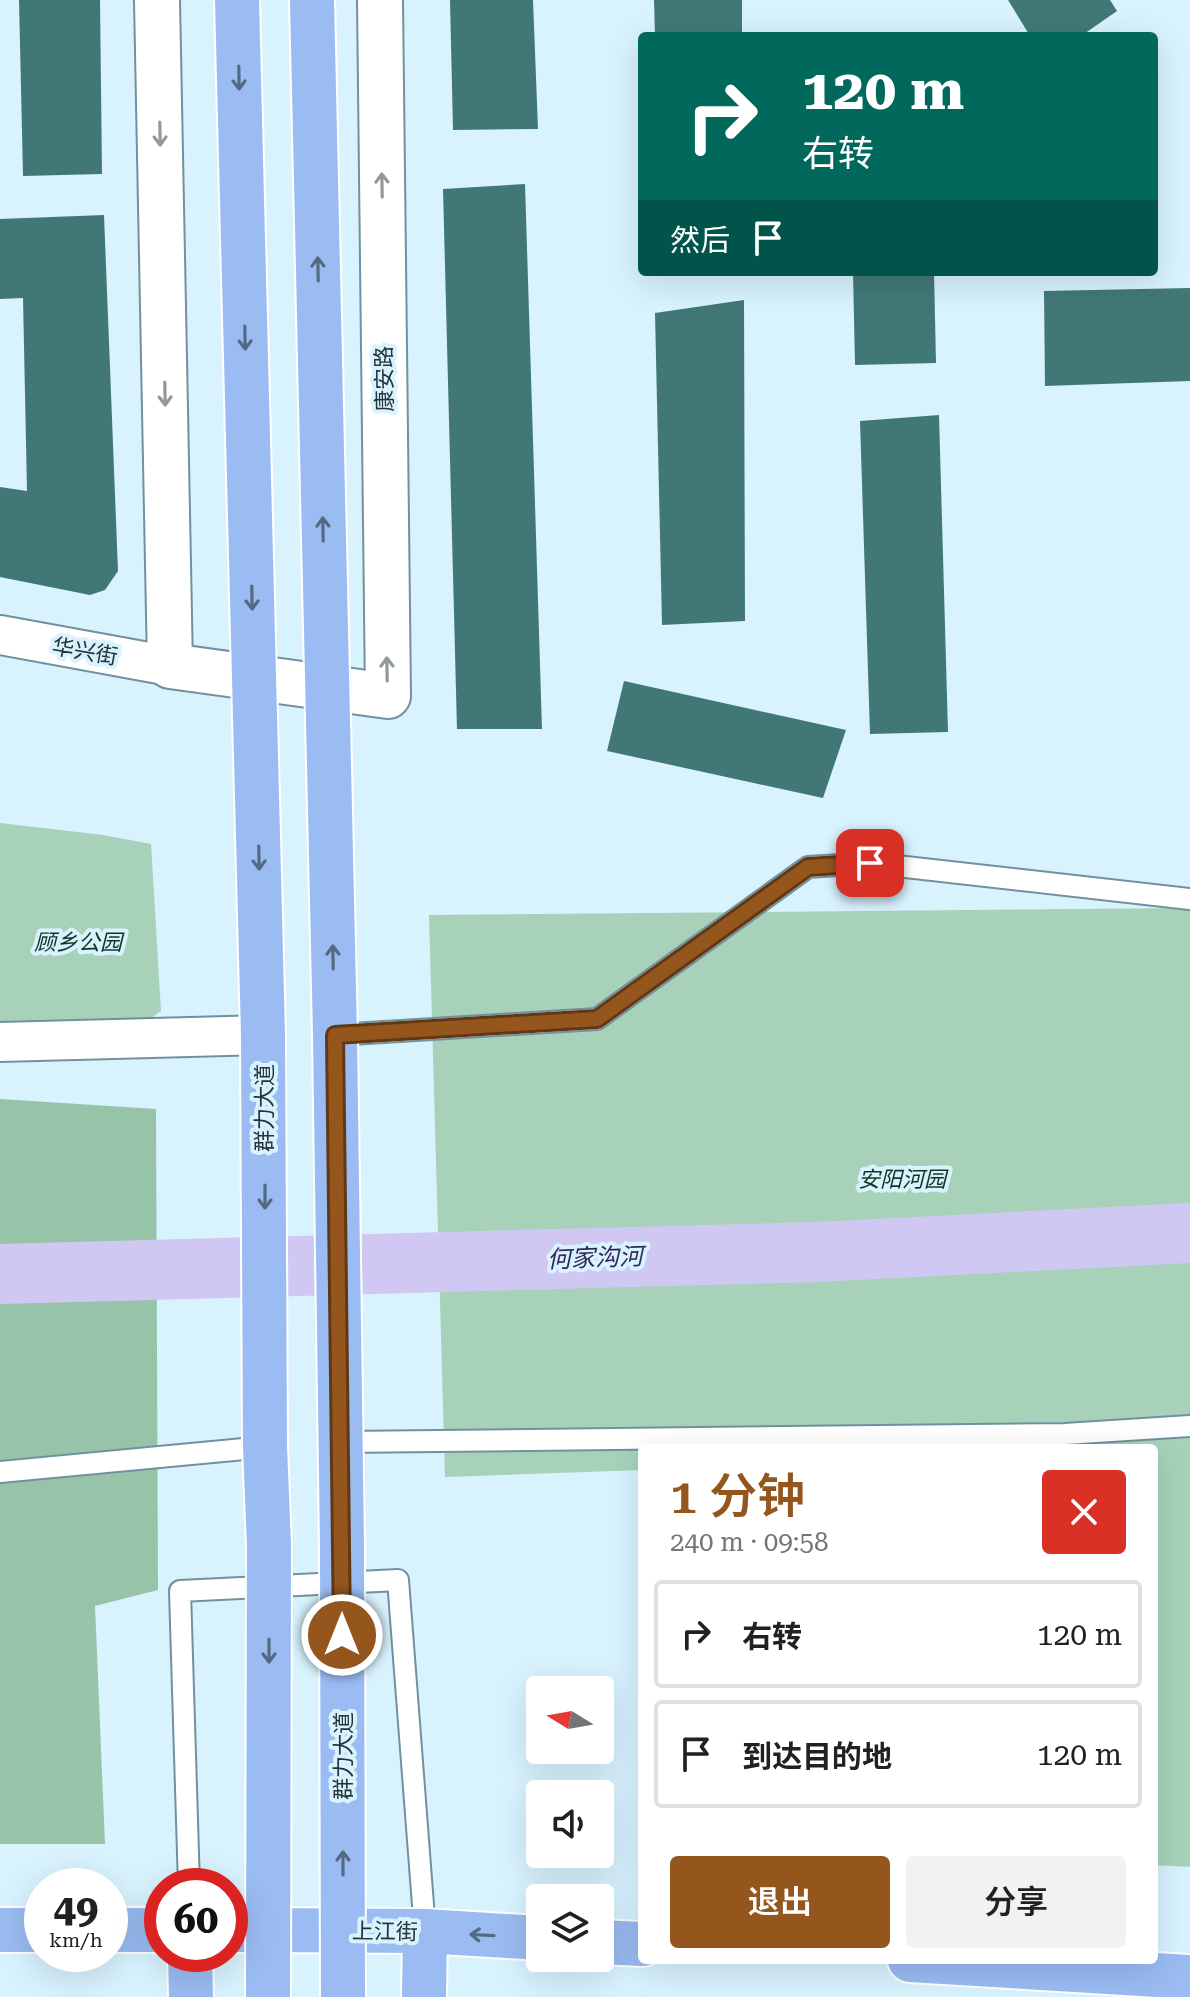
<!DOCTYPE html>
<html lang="zh">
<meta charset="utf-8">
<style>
body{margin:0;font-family:"Roboto Serif","Noto Sans SC",serif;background:#f2f2f2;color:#202124;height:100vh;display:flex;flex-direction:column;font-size:30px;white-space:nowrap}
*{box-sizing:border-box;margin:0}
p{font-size:26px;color:#757577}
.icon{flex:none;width:44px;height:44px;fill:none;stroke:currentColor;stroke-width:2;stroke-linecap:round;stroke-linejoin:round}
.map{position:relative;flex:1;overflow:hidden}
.details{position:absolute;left:638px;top:1444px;width:520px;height:520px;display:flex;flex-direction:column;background:#fff;border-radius:8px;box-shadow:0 8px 32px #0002}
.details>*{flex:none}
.hud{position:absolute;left:638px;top:32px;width:520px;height:244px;border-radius:8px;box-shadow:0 8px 32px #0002;background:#00695c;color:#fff;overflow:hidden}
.needle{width:52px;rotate:281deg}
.fabs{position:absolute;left:526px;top:1676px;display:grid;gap:16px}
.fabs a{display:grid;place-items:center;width:88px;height:88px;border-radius:8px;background:#fff;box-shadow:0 8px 32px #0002;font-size:40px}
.speed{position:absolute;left:24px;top:1868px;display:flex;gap:16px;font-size:40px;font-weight:700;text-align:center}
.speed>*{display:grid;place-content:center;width:104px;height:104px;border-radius:50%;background:#fff;box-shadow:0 8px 32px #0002;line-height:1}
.speed small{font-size:20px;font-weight:400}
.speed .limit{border:12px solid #d22;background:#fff;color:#111}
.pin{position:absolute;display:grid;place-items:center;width:68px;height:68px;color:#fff;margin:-34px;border-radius:16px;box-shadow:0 4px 12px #0006}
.me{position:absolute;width:88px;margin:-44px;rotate:0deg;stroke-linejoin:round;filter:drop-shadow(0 0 6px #0008)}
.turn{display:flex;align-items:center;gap:28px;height:168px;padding:0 32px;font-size:36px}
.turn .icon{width:104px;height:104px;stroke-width:2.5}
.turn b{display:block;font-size:56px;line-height:68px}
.then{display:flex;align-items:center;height:76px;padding:0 32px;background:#0003;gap:16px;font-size:30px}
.round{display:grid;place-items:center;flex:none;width:84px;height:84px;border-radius:8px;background:#f2f2f2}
.summary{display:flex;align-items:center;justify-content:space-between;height:136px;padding:0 32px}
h1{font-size:48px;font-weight:600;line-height:60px;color:#95561e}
.cta{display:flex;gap:16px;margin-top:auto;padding:16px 32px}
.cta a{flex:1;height:92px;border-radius:8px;background:#95561e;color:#fff;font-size:32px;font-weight:600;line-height:92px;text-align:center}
.cta a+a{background:#f2f2f2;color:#202124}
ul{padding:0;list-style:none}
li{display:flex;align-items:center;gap:24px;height:108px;margin:0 16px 12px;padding:0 16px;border:4px solid #e0e0e0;border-radius:8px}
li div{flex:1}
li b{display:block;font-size:30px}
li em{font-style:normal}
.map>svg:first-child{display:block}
</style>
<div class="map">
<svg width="1190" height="1997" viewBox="0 0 1190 1997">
<rect width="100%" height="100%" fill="#d8f3fe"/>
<g fill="#a7d2b9">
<path d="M0 823 103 835 151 844 161 1011 141 1025H0Z"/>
<path d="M1190 908V1867L1154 1865V1448H642V1470L445 1477 429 915Z"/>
</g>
<path fill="#97c3a9" d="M0 1099 156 1109 158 1590 95 1606 105 1844H0Z"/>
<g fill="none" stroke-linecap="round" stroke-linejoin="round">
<path stroke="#d0c8f3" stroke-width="60" d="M0 1274 818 1252 1190 1233"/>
</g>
<g fill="#417876">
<path d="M19 0H100L102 174 23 176Z"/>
<path d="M450 0H533L538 129 453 130Z"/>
<path d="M654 0H742V36H655Z"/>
<path d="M1008 0H1110L1117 11 1081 36H1030Z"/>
<path d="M525 184 542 729H457L443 189Z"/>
<path d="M104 215 118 571 105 590 90 595 0 577V487L27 491 23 298 0 299V219Z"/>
<path d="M853 272H934L936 363 855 365Z"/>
<path d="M1190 288V381L1045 386 1044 291Z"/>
<path d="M744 300 745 621 662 625 655 313Z"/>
<path d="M939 415 948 732 870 734 860 421Z"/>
<path d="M624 681 846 730 823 798 607 751Z"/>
</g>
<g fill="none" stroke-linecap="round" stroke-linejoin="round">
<defs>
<g id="service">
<path d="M335 1035 597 1019 808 867 870 863 1190 899"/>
<path d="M341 1442 1065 1434 1190 1426"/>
<path d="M0 1472 265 1447"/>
<path d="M189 1886 180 1591 398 1580 425 1931"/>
</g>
<g id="minor">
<path d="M0 635 170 666"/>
<path d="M0 1042 263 1035"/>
</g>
<path id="secondary" d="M157 0 170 666 388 696 380 0"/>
<g id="primary">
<path d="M263 1035 265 1447 269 1545"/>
<path d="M335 1035 342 1545"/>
<path d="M0 1930H42"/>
<path d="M110 1930H162"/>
<path d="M230 1930 425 1931 540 1938"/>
<path d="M600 1942 642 1944"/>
<path d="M190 1954 191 1997"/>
<path d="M910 1960 1190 1977"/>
<path d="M424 1997 425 1931"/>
</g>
</defs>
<use href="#service" stroke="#71919e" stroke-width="24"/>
<use href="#minor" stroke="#71919e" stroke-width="42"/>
<use href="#secondary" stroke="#71919e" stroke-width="48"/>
<use href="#primary" stroke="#fff" stroke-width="48"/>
<use href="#service" stroke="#fff" stroke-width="20"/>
<use href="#minor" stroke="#fff" stroke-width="38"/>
<use href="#secondary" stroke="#fff" stroke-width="44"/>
<use href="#primary" stroke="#9abcf3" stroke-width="44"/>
<defs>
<g id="primary-bridge">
<path d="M237 0 263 1035"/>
<path d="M312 0 335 1035"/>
<path d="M342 1545 343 1997"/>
<path d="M268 1997 269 1545"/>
</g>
</defs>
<use href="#primary-bridge" stroke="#fff" stroke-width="48" stroke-linecap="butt"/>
<use href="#primary-bridge" stroke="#9abcf3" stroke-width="44"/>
</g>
<defs><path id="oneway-shaft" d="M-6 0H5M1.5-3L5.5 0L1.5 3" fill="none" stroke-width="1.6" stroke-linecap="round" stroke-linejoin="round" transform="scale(2)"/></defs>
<g stroke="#546a83">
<use href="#oneway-shaft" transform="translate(239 78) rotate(89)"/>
<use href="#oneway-shaft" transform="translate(318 269) rotate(-91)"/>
<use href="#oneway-shaft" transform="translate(245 338) rotate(89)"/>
<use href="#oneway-shaft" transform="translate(323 529) rotate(-91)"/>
<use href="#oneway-shaft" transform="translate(252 598) rotate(89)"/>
<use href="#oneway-shaft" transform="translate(259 858) rotate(89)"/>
<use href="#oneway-shaft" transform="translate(333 957) rotate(-91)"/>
<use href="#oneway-shaft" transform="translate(265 1197) rotate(90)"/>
<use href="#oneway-shaft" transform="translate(269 1651) rotate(90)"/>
<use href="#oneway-shaft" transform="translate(343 1863) rotate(-90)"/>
<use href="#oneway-shaft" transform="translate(482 1935) rotate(-177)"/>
</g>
<g stroke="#92999c">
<use href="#oneway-shaft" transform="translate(160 134) rotate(89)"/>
<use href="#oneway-shaft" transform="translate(382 185) rotate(-91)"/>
<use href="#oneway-shaft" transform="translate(165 394) rotate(89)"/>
<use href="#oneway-shaft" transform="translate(387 669) rotate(-91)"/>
</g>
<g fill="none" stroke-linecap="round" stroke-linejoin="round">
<defs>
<path id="route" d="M342 1635 335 1035 597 1019 808 867 870 863"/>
</defs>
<use href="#route" stroke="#613814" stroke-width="20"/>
<use href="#route" stroke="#95561e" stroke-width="14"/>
</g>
<g text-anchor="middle" stroke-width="8" stroke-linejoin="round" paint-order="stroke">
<g font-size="22" fill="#263339" stroke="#d8f3fe">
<text transform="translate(384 379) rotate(-91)" y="8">康安路</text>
<text transform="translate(85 651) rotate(10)" y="8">华兴街</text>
<text transform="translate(264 1108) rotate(-90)" y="8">群力大道</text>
<text transform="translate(343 1756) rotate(-90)" y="8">群力大道</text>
<text transform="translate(385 1931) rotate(1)" y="8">上江街</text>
</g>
<g font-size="22" font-style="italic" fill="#103523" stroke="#d8f3fe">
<text x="78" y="950">顾乡公园</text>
<text x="902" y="1187">安阳河园</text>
</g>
<g font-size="24" font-style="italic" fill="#342659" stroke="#d8f3fe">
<text transform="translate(595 1258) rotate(-2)" y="8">何家沟河</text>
</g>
</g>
</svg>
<div class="fabs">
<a><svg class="needle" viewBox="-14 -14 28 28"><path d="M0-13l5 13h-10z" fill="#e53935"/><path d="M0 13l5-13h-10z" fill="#757577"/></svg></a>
<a><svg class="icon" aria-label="sound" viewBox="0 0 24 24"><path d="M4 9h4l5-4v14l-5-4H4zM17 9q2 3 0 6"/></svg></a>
<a><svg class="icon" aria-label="layers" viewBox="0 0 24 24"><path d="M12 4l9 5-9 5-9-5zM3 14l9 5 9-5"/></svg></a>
</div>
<div class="speed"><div>49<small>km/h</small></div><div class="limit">60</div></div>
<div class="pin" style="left:870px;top:863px;background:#d93025"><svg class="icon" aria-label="arrive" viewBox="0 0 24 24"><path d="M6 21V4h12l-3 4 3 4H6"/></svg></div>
<svg class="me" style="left:342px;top:1635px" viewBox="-20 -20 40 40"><circle r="17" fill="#95561e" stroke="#fff" stroke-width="3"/><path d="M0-11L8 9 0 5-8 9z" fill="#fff"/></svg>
<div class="hud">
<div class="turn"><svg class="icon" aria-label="right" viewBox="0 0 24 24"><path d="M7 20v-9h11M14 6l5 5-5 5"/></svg><div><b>120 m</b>右转</div></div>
<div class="then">然后<svg class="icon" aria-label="arrive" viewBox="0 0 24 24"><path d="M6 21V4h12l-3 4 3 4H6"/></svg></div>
</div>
<section class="details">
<div class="summary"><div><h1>1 分钟</h1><p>240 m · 09:58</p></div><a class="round" style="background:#d93025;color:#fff"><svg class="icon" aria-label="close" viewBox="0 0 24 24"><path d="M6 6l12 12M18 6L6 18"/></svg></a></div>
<ul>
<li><svg class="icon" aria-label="right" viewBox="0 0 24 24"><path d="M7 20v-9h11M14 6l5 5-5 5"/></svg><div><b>右转</b></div><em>120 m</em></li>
<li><svg class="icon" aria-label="arrive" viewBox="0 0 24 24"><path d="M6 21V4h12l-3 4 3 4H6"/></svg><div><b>到达目的地</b></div><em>120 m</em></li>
</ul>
<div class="cta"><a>退出</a><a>分享</a></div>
</section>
</div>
